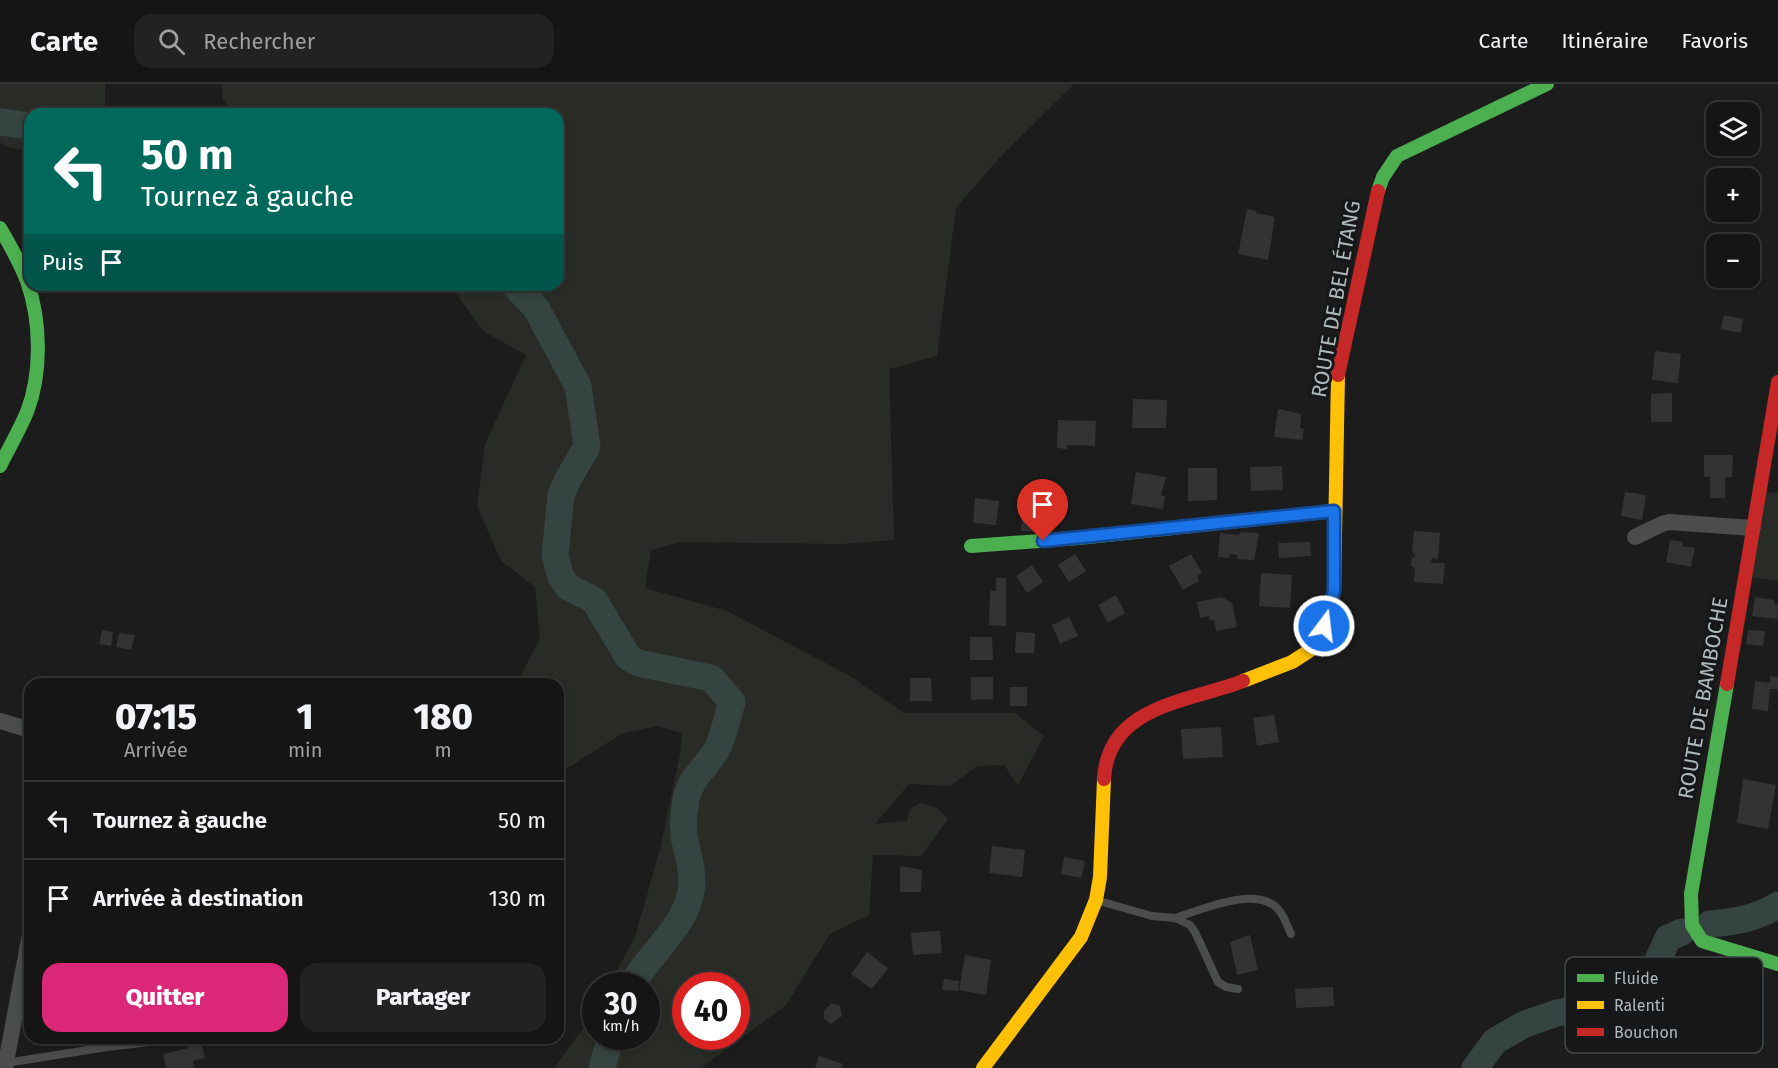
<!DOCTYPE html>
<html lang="fr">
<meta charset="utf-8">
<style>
body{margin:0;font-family:"Fira Sans",sans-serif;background:#222;color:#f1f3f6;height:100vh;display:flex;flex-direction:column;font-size:22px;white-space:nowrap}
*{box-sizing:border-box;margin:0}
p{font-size:20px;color:#9d9fa0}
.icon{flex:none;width:33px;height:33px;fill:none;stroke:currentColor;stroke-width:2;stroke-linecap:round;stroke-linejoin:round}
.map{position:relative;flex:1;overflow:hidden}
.panel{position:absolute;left:24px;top:594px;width:540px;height:366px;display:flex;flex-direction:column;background:#151515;border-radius:18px;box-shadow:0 3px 9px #0003,0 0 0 2px #343434}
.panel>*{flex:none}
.guide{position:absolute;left:24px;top:24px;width:540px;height:183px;border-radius:18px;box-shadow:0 3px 9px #0003,0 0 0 2px #343434;background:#00695c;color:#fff;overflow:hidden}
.fabs{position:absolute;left:1706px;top:18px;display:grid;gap:12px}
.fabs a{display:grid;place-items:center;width:54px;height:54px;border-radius:12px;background:#151515;box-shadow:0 3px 9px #0003,0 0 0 2px #343434;font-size:30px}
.speed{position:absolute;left:582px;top:888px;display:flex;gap:12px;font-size:30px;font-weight:700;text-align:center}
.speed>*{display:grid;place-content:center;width:78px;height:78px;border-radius:50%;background:#151515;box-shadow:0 3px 9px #0003,0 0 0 2px #343434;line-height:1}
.speed small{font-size:15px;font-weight:400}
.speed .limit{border:9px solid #d22;background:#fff;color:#111}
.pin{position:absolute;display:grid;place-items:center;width:51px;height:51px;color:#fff;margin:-62px -26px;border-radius:50% 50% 50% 0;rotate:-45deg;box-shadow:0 0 6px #0007}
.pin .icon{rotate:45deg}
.me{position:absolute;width:66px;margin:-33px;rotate:15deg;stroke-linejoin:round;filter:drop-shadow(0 0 4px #0008)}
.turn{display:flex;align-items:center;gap:21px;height:126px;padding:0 18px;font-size:27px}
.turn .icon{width:78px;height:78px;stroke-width:2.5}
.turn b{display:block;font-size:42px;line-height:51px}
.then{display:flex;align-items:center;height:57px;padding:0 18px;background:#0003;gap:12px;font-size:22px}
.eta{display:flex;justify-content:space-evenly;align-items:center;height:102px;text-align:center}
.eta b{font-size:36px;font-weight:800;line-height:42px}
.action{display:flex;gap:12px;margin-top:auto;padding:12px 18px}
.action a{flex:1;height:69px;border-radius:18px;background:#db2777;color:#fff;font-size:24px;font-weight:800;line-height:69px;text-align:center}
.action a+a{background:#222;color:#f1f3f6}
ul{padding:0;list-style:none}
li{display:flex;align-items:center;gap:18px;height:78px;padding:0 18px;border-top:2px solid #343434}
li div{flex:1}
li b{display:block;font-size:22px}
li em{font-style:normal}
header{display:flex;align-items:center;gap:36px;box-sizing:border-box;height:84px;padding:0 30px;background:#151515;border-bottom:2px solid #343434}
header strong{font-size:28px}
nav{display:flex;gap:33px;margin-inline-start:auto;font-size:21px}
.search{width:420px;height:54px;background:#222;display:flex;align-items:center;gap:15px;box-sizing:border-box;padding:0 21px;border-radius:18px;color:#9d9fa0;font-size:22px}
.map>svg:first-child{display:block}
</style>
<header>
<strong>Carte</strong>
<div class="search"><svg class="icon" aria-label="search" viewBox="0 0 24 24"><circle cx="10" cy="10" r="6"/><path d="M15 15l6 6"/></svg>Rechercher</div>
<nav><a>Carte</a><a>Itinéraire</a><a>Favoris</a></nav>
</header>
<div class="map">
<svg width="1778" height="984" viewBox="0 0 1778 984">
<rect width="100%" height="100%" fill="#1c1c1c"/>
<g fill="#292c26" fill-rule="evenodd">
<path d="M0 0H105V30H30V67L8 63 0 59Z"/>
<path d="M221 0H1074L1001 72 956 124 937 272 889 285 894 456 843 460 680 458 651 466 645 504 727 527 850 592 904 629H1015L1044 652 1018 701 1004 681 977 682 950 702 909 700 875 740 907 737 910 725 920 719 937 724 948 735 921 772 873 771 869 831 830 850 786 921 701 984H554L595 928 596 952H646V902L609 901 635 853 661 761 680 670 682 649 657 642 623 649 558 690V600H516L540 555 535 503 501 477 477 422 485 360 526 271 483 247 450 201H558V30H232L223 15ZM686 902H736V952H686Z"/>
<path d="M1765 408 1778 409V497L1750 493Z"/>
</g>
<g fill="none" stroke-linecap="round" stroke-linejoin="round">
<g stroke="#354341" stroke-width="27">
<path d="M0 38 30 42"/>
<path d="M514 201 536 224 578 302 587 363 568 395 561 411 555 471 560 491 568 503 594 516 628 573 638 579 711 594 732 618C727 633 724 652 717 665 706 684 690 694 686 715 684 726 683 742 684 752 687 767 692 781 692 797 692 838 650 868 631 902"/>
<path d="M1710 840C1735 838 1757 834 1778 821"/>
<path d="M602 984 611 952"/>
<path d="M1475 984 1495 957 1525 940 1557 929 1634 915 1646 902 1668 854 1682 848"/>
</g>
</g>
<g fill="#333334">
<path d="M1247 125 1257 127 1256 129 1275 133 1268 176 1238 170Z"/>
<path d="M1724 231 1743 235 1741 249 1721 245Z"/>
<path d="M1655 267 1681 270 1678 299 1652 296Z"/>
<path d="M1672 309V338H1651V310Z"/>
<path d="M1133 315 1167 316 1166 344H1132Z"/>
<path d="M1278 325 1301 330 1300 344 1304 345 1302 356 1274 353Z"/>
<path d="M1058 336 1096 337 1095 362 1067 361V365L1057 364Z"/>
<path d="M1704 371H1733L1732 393H1725V414H1710V393H1704Z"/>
<path d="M1282 382 1283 406 1251 407 1250 383Z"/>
<path d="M1188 384H1217V416L1188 417Z"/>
<path d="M1136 388 1166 393 1161 411 1165 412 1163 425 1131 420Z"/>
<path d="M1625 408 1646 411 1642 436 1621 432Z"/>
<path d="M975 414 999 417 996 441 973 439Z"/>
<path d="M1023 419 1046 420 1044 448 1021 447Z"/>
<path d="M1414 447 1440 449 1438 475 1432 474 1431 479H1445L1443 500 1414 498 1415 484 1411 482 1412 474 1416 472 1412 468Z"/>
<path d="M1240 448 1259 449 1254 476 1237 475V471L1230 470 1229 474 1218 473 1220 449 1239 451Z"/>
<path d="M1670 456 1683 458 1682 462 1695 464 1691 483 1666 478Z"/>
<path d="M1310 458 1311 472 1279 474 1278 459Z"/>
<path d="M1075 470 1086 487 1069 498 1058 481Z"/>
<path d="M1191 470 1202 489 1197 492 1199 497 1183 506 1169 482Z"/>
<path d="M1032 481 1043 498 1027 509 1016 492Z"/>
<path d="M1261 489 1292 491 1290 524 1259 522Z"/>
<path d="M996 494H1006V542L989 541 990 507H996Z"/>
<path d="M1116 511 1125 529 1108 539 1098 521Z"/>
<path d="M1222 513 1232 519 1237 543 1216 547 1214 536 1210 537 1209 532 1200 534 1197 518Z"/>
<path d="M1755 513 1774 516V520L1778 521 1777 535 1752 532Z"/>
<path d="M1069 533 1078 552 1060 560 1052 541Z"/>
<path d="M102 546 113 548 111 562 99 560Z"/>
<path d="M1748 546 1765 547 1763 562 1746 560Z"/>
<path d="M1016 548 1035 549 1034 569H1015Z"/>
<path d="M119 549 135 551 131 566 116 563Z"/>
<path d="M970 553H992L993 576H970Z"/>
<path d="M1770 592 1778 593V605H1770L1768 627 1752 625 1755 597 1770 599Z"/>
<path d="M971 593H993V615L971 616Z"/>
<path d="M910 594H931L932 617H910Z"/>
<rect x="1010" y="603" width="17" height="19"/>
<path d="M1274 631 1279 658 1257 662 1253 634Z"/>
<path d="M1221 643 1223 673 1183 675 1181 645Z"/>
<path d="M1743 695 1776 701 1768 745 1737 739Z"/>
<path d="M992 762 1025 766 1022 793 989 789Z"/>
<path d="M1064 773 1085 777 1081 794 1061 790Z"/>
<path d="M900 782 922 786 921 808H900Z"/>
<path d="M940 847 942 869 913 871 911 849Z"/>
<path d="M1250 851 1258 886 1237 891 1230 858Z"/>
<path d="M867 868 888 884 872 905 851 890Z"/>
<path d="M965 871 991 876 986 911 959 906Z"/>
<path d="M944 895 959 897 958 907 942 906Z"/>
<path d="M1333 903 1334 922 1296 924 1295 905Z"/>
<path d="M832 919 840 922 842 932 831 940 824 935V927Z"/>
<path d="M187 954H200L205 974 193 977 194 984H166L163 970 189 964Z"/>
<path d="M819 972 843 980 842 984H815Z"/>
</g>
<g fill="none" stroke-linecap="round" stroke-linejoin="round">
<g stroke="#4b4d4d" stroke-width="8">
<path d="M1099 817 1152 832 1175 834 1190 841 1195 848 1218 898 1226 903 1238 905"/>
<path d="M1175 834C1201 826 1256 801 1278 825 1284 831 1287 842 1291 850"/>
<path d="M6 979 107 963 175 955"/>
</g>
<g stroke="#4b4d4d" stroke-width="16">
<path d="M1635 453 1662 440 1669 438 1753 444"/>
<path d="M0 637 30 646"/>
<path d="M5 984 30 850"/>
</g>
<g stroke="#4caf50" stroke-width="14">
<path d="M1378 107 1383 93 1397 72 1547 0"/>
<path d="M0 144C10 161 20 179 27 197 41 237 42 289 27 328 19 347 9 364 0 382"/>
<path d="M971 462 1079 454 1334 427"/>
<path d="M1727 600 1691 810 1692 841 1702 857 1778 880"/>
</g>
<g stroke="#ffc107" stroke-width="14">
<path d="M1243 597 1292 578 1309 567 1324 542 1334 507 1338 291"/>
<path d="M983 984 1081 853 1096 816 1100 793 1104 695"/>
</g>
<g stroke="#c62828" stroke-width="14">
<path d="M1338 291 1378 107"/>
<path d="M1727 600 1778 298"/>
<path d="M1104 695C1108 621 1189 618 1243 597"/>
</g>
</g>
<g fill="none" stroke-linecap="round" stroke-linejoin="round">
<defs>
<path id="route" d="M1043 457 1334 427V507L1324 542"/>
</defs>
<use href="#route" stroke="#114b97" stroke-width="15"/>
<use href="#route" stroke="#1a73e8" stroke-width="10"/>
</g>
<g text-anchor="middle" stroke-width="6" stroke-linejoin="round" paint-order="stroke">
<g font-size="21" fill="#afb9bb" stroke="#161718">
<text transform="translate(1336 215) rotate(-80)" y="7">ROUTE DE BEL ÉTANG</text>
<text transform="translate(1703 614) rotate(-80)" y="7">ROUTE DE BAMBOCHE</text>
</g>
</g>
<rect x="1565" y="873" width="198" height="96" rx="9" fill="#161718" stroke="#444849" stroke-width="1.5"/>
<rect x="1577" y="890" width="27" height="8" fill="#4caf50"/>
<rect x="1577" y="917" width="27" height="8" fill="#ffc107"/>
<rect x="1577" y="944" width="27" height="8" fill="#c62828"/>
<g font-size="16" fill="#afb9bb">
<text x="1614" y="900">Fluide</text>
<text x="1614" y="927">Ralenti</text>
<text x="1614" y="954">Bouchon</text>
</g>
</svg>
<div class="fabs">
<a><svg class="icon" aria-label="layers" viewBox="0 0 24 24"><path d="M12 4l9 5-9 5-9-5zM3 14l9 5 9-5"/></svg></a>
<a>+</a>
<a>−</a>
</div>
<div class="speed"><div>30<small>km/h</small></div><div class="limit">40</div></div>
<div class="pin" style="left:1043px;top:457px;background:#d93025"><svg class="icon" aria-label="arrive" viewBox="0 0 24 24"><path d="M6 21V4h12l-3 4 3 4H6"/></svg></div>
<svg class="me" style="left:1324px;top:542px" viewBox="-20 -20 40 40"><circle r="17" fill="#1a73e8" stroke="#fff" stroke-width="3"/><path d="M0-11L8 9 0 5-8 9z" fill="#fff"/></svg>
<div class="guide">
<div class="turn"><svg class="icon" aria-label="left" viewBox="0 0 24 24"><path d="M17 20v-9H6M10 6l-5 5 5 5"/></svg><div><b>50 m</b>Tournez à gauche</div></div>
<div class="then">Puis<svg class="icon" aria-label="arrive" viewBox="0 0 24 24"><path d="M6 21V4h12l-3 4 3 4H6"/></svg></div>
</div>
<section class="panel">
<div class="eta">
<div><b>07:15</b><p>Arrivée</p></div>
<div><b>1</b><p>min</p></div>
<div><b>180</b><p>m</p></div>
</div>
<ul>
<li><svg class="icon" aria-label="left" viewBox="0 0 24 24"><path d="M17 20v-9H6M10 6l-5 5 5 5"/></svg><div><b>Tournez à gauche</b></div><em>50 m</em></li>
<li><svg class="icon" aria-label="arrive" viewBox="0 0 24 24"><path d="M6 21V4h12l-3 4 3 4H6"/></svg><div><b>Arrivée à destination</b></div><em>130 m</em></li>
</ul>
<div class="action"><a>Quitter</a><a>Partager</a></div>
</section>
</div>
